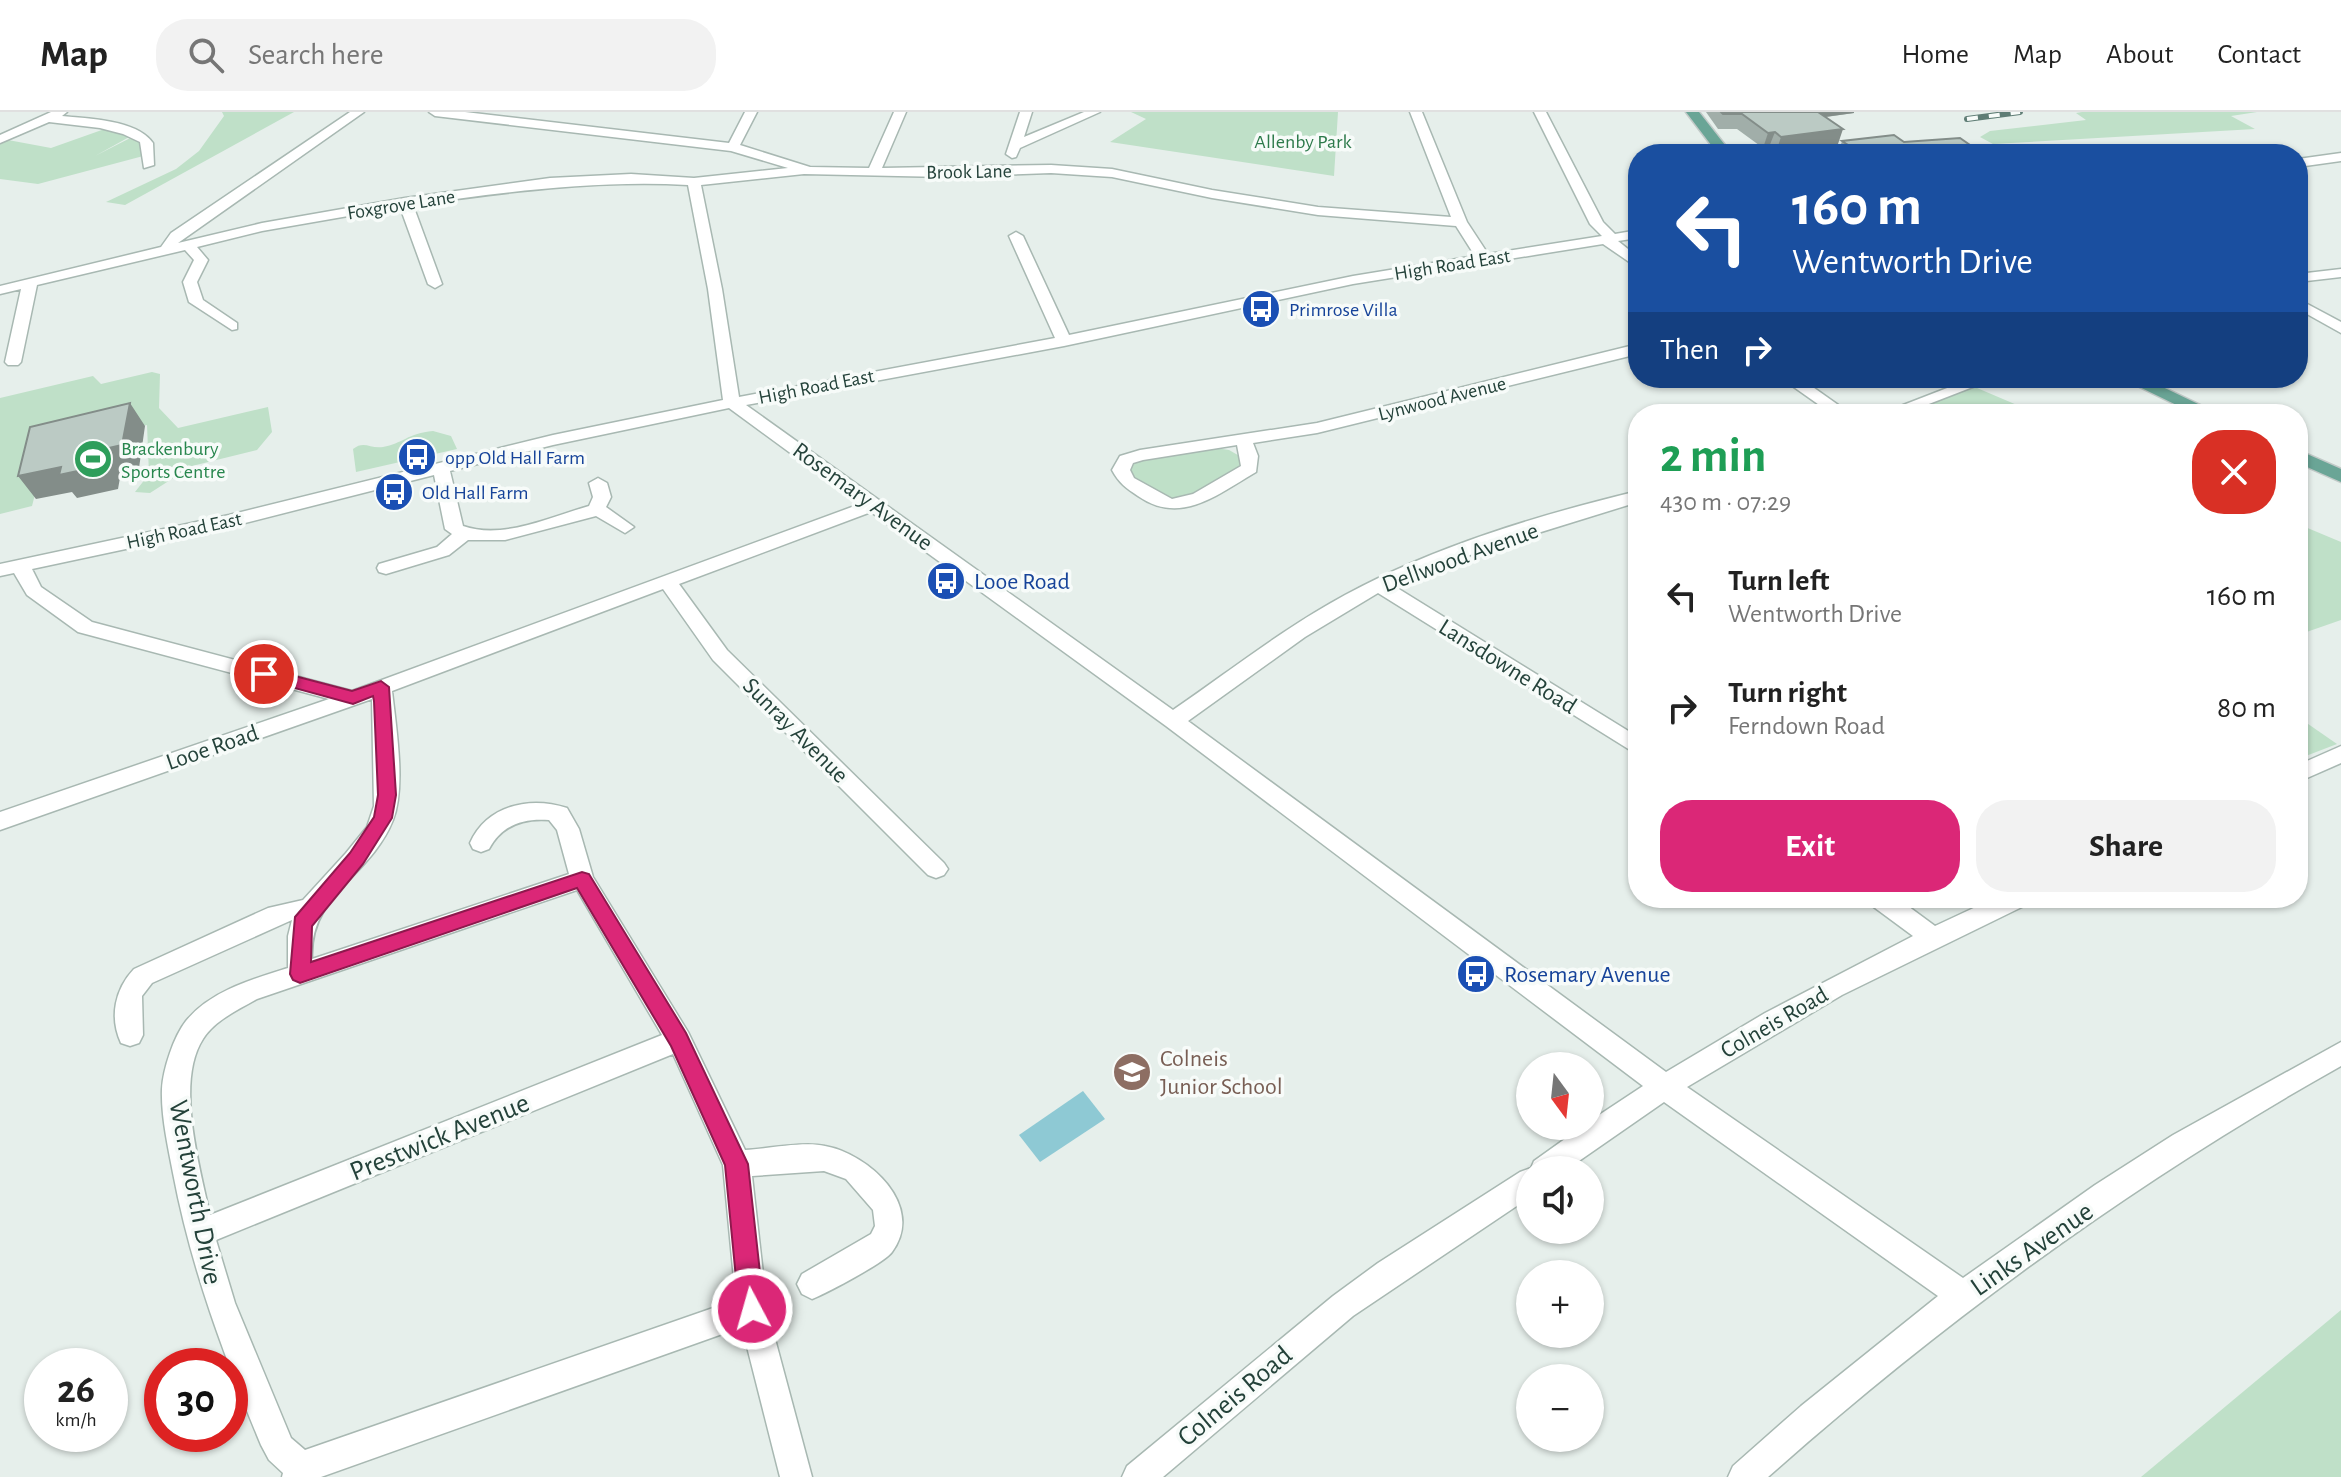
<!DOCTYPE html>
<meta charset="utf-8">
<style>
body{margin:0;font-family:"Alegreya Sans",sans-serif;background:#f2f2f2;color:#222;height:100vh;display:flex;flex-direction:column;font-size:30px;white-space:nowrap}
*{box-sizing:border-box;margin:0}
p{font-size:26px;color:#767676}
.icon{flex:none;width:44px;height:44px;fill:none;stroke:currentColor;stroke-width:2;stroke-linecap:round;stroke-linejoin:round}
.map{position:relative;flex:1;overflow:hidden}
.details{position:absolute;left:1628px;top:292px;width:680px;height:504px;display:flex;flex-direction:column;background:#fff;border-radius:32px;box-shadow:0 2px 6px #0004}
.details>*{flex:none}
.guide{position:absolute;left:1628px;top:32px;width:680px;height:244px;border-radius:32px;box-shadow:0 2px 6px #0004;background:#1a4fa0;color:#fff;overflow:hidden}
.needle{width:52px;rotate:165deg}
.tools{position:absolute;left:1516px;top:940px;display:grid;gap:16px}
.tools a{display:grid;place-items:center;width:88px;height:88px;border-radius:50%;background:#fff;box-shadow:0 2px 6px #0004;font-size:40px}
.speed{position:absolute;left:24px;top:1236px;display:flex;gap:16px;font-size:40px;font-weight:700;text-align:center}
.speed>*{display:grid;place-content:center;width:104px;height:104px;border-radius:50%;background:#fff;box-shadow:0 2px 6px #0004;line-height:1}
.speed small{font-size:20px;font-weight:400}
.speed .limit{border:12px solid #d22;background:#fff;color:#111}
.pin{position:absolute;display:grid;place-items:center;width:68px;height:68px;color:#fff;margin:-34px;border:4px solid #fff;border-radius:50%;box-shadow:0 2px 8px #0007}
.me{position:absolute;width:88px;margin:-44px;rotate:354deg;stroke-linejoin:round;filter:drop-shadow(0 0 6px #0008)}
.turn{display:flex;align-items:center;gap:28px;height:168px;padding:0 32px;font-size:36px}
.turn .icon{width:104px;height:104px;stroke-width:2.5}
.turn b{display:block;font-size:56px;line-height:68px}
.then{display:flex;align-items:center;height:76px;padding:0 32px;background:#0003;gap:16px;font-size:30px}
.round{display:grid;place-items:center;flex:none;width:84px;height:84px;border-radius:32px;background:#f2f2f2}
.head{display:flex;align-items:center;justify-content:space-between;height:136px;padding:0 32px}
h1{font-size:48px;font-weight:700;line-height:60px;color:#1e9e55}
.cta{display:flex;gap:16px;margin-top:auto;padding:16px 32px}
.cta a{flex:1;height:92px;border-radius:32px;background:#db2777;color:#fff;font-size:32px;font-weight:700;line-height:92px;text-align:center}
.cta a+a{background:#f2f2f2;color:#222}
ul{padding:0;list-style:none}
li{display:flex;align-items:center;gap:24px;height:112px;padding:0 32px}
li div{flex:1}
li b{display:block;font-size:30px}
li em{font-style:normal}
header{display:flex;align-items:center;gap:48px;box-sizing:border-box;height:112px;padding:0 40px;background:#fff;border-bottom:2px solid #e0e0e0}
header strong{font-size:38px}
nav{display:flex;gap:44px;margin-inline-start:auto;font-size:28px}
.search{width:560px;height:72px;background:#f2f2f2;display:flex;align-items:center;gap:20px;box-sizing:border-box;padding:0 28px;border-radius:32px;color:#767676;font-size:30px}
.map>svg:first-child{display:block}
</style>
<header>
<strong>Map</strong>
<div class="search"><svg class="icon" aria-label="search" viewBox="0 0 24 24"><circle cx="10" cy="10" r="6"/><path d="M15 15l6 6"/></svg>Search here</div>
<nav><a>Home</a><a>Map</a><a>About</a><a>Contact</a></nav>
</header>
<div class="map">
<svg width="2341" height="1365" viewBox="0 0 2341 1365">
<rect width="100%" height="100%" fill="#e6efeb"/>
<g fill="#bfe0c8">
<path d="M222 0H294L125 93 106 90 176 57 199 39 224 4Z"/>
<path d="M1131 0H1338L1334 64 1110 30 1146 7Z"/>
<path d="M2082 0H2257L2231 4 2255 17 1993 32 1980 25 1990 19 2086 8 2076 1Z"/>
<path d="M113 14 140 19 95 44 140 21 147 43 38 72 0 67V32L8 28 51 36Z"/>
<path d="M152 260 160 262 159 296 178 316 268 295 272 320 257 338 192 354 150 381 135 380 149 362 147 313 47 336 32 394 0 402V286L93 264 101 272Z"/>
<path d="M1970 273 2038 302H1888Z"/>
<path d="M433 319 451 324 457 337 356 360 353 337C364 328 370 337 383 335 402 332 408 321 433 319Z"/>
<path d="M1216 336 1229 338 1243 346V356L1187 387 1173 389 1130 366 1127 355 1134 348Z"/>
<path d="M2298 412 2341 430V508L2298 523Z"/>
<path d="M2298 605 2337 632 2298 647Z"/>
<path d="M2341 1198V1365H2141Z"/>
</g>
<path fill="#8ec9d4" d="M1083 979 1105 1007 1040 1050 1019 1023Z"/>
<g fill="none" stroke-linecap="round" stroke-linejoin="round">
<defs>
<g id="minor">
<path d="M51 0H67L62 4C88 7 136 7 153 31L154 53 144 56 140 30 123 22 100 16 49 10 0 31V23Z"/>
<path d="M350 0H364L178 131 262 111 405 86 550 66 631 62 694 66 788 56 731 39 435 4 429 0H465L729 31 745 0H757L740 33 810 55 869 56 894 0H906L882 56 1051 53 1112 57 1212 78 1318 95 1451 105 1410 0H1422L1467 110 1488 142 1602 124 1590 112 1534 0H1546L1603 110 1615 122 1638 118V126L1618 129 1638 145V156L1603 132 1353 172 1064 234 746 293 1173 598C1230 559 1284 516 1345 483 1435 434 1539 403 1638 379V390L1480 439 1394 474 1638 625V643L1378 481 1305 525 1188 609 1666 960 1765 901 1913 824 1871 793 1867 786H1897L1935 814 1995 786H2030L2026 793 1842 883 1687 975 1963 1166 2095 1073 2173 1023 2341 930V954C2134 1070 1945 1208 1768 1365H1728L1733 1354 1801 1294 1938 1184 1664 990 1566 1058H1530V1085L1353 1204 1163 1365H1122L1127 1354 1333 1184 1378 1151 1520 1060 1531 1056 1534 1049 1583 1014H1590V1009L1643 974 1166 614 871 400 679 472 727 538 944 751 948 757 944 763 936 766 928 763 713 548 663 477 392 579C396 615 406 675 393 708 370 766 309 781 312 847L569 762 557 718 549 708C523 706 502 713 489 737L481 740 473 737 470 731C487 693 530 684 567 696L579 717 593 765 688 920 745 1038C767 1037 804 1029 825 1034 869 1042 926 1094 892 1140 884 1151 827 1181 812 1187L802 1182 797 1172 802 1162 871 1122 875 1114 873 1098 846 1067 824 1059 752 1064 767 1197 812 1365H780L742 1215 321 1365H282L283 1361 269 1348 261 1333C224 1244 191 1156 173 1061 168 1035 161 1004 162 977 163 957 174 924 186 909 210 879 253 867 288 856V824L292 808 152 871 142 884 143 923 139 931 130 934 121 931C109 905 115 877 134 857L268 796 303 788 346 741 367 715 374 694 372 587 0 718V700L329 587 78 520 27 483 14 461 0 464V452L229 403 553 323 723 288 708 177 688 73C595 68 505 80 413 93L442 172 435 176 428 172 400 95 262 119 197 135 208 148 197 170 203 188 237 211V217L232 218 189 190 183 170 194 148 185 138 37 173 21 250 18 253H8L5 250 21 177 0 182V174L161 135 171 121ZM1051 61 1112 65 1212 86 1318 103 1456 114 1475 144 1353 164 1069 223 1023 124 1016 120 1009 124 1055 226 739 285 722 177 701 73 804 62 945 65ZM729 296 860 392 352 579 92 510 41 475 32 457 229 415 434 363 445 417 452 422 437 435 379 452 377 456 379 460 386 462 449 443 468 428H505L596 404 625 421 634 415 606 395 611 385 607 371 598 366 589 371 593 385 589 394C550 405 503 428 463 414L450 359 553 333ZM577 778 662 923 210 1103C200 1056 175 970 203 927 215 908 238 898 257 887ZM673 942 723 1053 736 1188 305 1338 291 1326 235 1191 216 1128Z"/>
<path d="M1020 0H1032L1024 25 1084 0H1100L1020 36 1016 45 1012 46 1006 42Z"/>
<path d="M2341 41V49L2298 55V47Z"/>
<path d="M2341 157V165L2298 170V162Z"/>
<path d="M2298 187 2341 210V221L2298 197Z"/>
<path d="M1638 232V242L1317 321 1253 331 1258 344 1256 360C1218 382 1181 414 1138 384 1126 376 1119 371 1112 358L1120 344 1140 338 1317 311ZM1237 333 1241 354 1193 382 1172 387 1134 366 1130 358 1133 351 1143 348Z"/>
<path d="M1781 266H1800L1851 302H1832Z"/>
<path d="M1973 266H1996L1903 302H1880Z"/>
<path d="M2341 634V651L2298 670V653Z"/>
</g>
<g id="major">
<path d="M1686 0H1699L1732 42H1718Z"/>
<path d="M2121 266H2144L2219 302H2195Z"/>
<path d="M2298 338 2341 357V370L2298 351Z"/>
</g>
</defs>
<use href="#minor" stroke="#a8b8b2" stroke-width="3"/>
<use href="#major" stroke="#c2cac8" stroke-width="3"/>
<use href="#minor" fill="#fff" fill-rule="evenodd"/>
<use href="#major" fill="#6aa596" fill-rule="evenodd"/>
<defs>
<path id="rail" d="M1967 7 2020 0"/>
</defs>
<use href="#rail" stroke="#5f7d75" stroke-width="6"/>
<use href="#rail" stroke="#f7fbf9" stroke-width="4" stroke-dasharray="11" stroke-linecap="butt"/>
</g>
<g fill="#a1aea9">
<path d="M1706 0H1854V1L1826 5 1838 32 1776 40 1769 35 1763 36 1737 17H1718Z"/>
<path d="M1842 29 1904 30 1980 40 1979 42H1838Z"/>
</g>
<g fill="#838d89">
<path d="M1805 0H1854V1L1802 8Z"/>
<path d="M1843 17 1838 32 1776 40 1781 25Z"/>
<path d="M1775 20 1769 35 1763 36 1768 21Z"/>
<path d="M130 291 145 314 139 356 121 360 118 377 77 386 72 380 36 387 18 364 104 337Z"/>
</g>
<g fill="#bbcac4" stroke="#838d89" stroke-width="2">
<path d="M1721 0H1818L1843 17 1781 25 1775 20 1768 21 1742 2H1723Z"/>
<path d="M1894 23 1904 30 1960 26 1980 40 1958 42H1862L1842 29Z"/>
<path d="M130 291 122 333 104 337 101 354 59 363 61 355 18 364 30 315Z"/>
</g>
<path fill="#db2777" stroke="#8e194d" stroke-width="2" d="M264 556 352 579 381 569 389 575 396 683 392 706 363 752 312 814 311 850 582 760 589 762 686 921 748 1052 764 1197 760 1205 752 1209 743 1205 739 1197 725 1053 671 934 577 776 300 871 293 868 290 862 295 805 350 741 374 705 378 683 374 589 373 584 353 592 258 566 255 562Z"/>
<defs>
<symbol id="bus-disc" viewBox="-11 -11 22 22"><circle r="9.5" fill="#1a4fb4" stroke="#f7fbf9"/><path d="M-5-6H5V4H4V6H2V4H-2V6H-4V4H-5ZM-3.5-4V0h7V-4ZM-3.5 1.2v1.5H-2V1.2ZM2 1.2v1.5H3.5V1.2Z" fill="#fff"/></symbol>
<symbol id="stadium-disc" viewBox="-11 -11 22 22"><circle r="9.5" fill="#2e9e5b" stroke="#f7fbf9"/><path d="M0-5a6.5 5 0 1 0 0 10a6.5 5 0 1 0 0-10ZM-3.5-1.8h7v3.6h-7Z" fill="#fff"/></symbol>
<symbol id="school-disc" viewBox="-11 -11 22 22"><circle r="9.5" fill="#8d6e63" stroke="#f7fbf9"/><path d="M0-5L7-2L0 1L-7-2ZM-4 1L0 2.5L4 1V4Q0 6-4 4Z" fill="#fff"/></symbol>
</defs>
<g fill-rule="evenodd">
<use href="#bus-disc" x="1239" y="175" width="44" height="44"/>
<use href="#bus-disc" x="395" y="323" width="44" height="44"/>
<use href="#stadium-disc" x="71" y="325" width="44" height="44"/>
<use href="#bus-disc" x="372" y="358" width="44" height="44"/>
<use href="#bus-disc" x="924" y="447" width="44" height="44"/>
<use href="#bus-disc" x="1454" y="840" width="44" height="44"/>
<use href="#school-disc" x="1110" y="938" width="44" height="44"/>
</g>
<g text-anchor="middle" stroke-width="7" stroke-linejoin="round" paint-order="stroke">
<g font-size="20" fill="#2d7a4b" stroke="#f7fbf9">
<text x="1303" y="36">Allenby Park</text>
</g>
<g font-size="20" fill="#24423a" stroke="#f7fbf9">
<text transform="translate(969 59) rotate(-1)" y="7">Brook Lane</text>
<text transform="translate(401 92) rotate(-9)" y="7">Foxgrove Lane</text>
<text transform="translate(1452 152) rotate(-9)" y="7">High Road East</text>
<text transform="translate(816 274) rotate(-11)" y="7">High Road East</text>
<text transform="translate(1442 286) rotate(-14)" y="7">Lynwood Avenue</text>
<text transform="translate(184 418) rotate(-12)" y="7">High Road East</text>
</g>
<g font-size="20" fill="#164399" stroke="#f7fbf9" text-anchor="start">
<text x="1289" y="204">Primrose Villa</text>
<text x="445" y="352">opp Old Hall Farm</text>
<text x="422" y="387">Old Hall Farm</text>
</g>
<g font-size="20" fill="#27864d" stroke="#f7fbf9" text-anchor="start">
<text x="121" y="343">Brackenbury<tspan x="121" dy="23">Sports Centre</tspan></text>
</g>
<g font-size="24" fill="#24423a" stroke="#f7fbf9">
<text transform="translate(863 384) rotate(36)" y="8">Rosemary Avenue</text>
<text transform="translate(1460 445) rotate(-20)" y="8">Dellwood Avenue</text>
<text transform="translate(1508 554) rotate(32)" y="8">Lansdowne Road</text>
<text transform="translate(796 618) rotate(45)" y="8">Sunray Avenue</text>
<text transform="translate(212 635) rotate(-19)" y="8">Looe Road</text>
<text transform="translate(1774 910) rotate(-30)" y="8">Colneis Road</text>
</g>
<g font-size="24" fill="#164399" stroke="#f7fbf9" text-anchor="start">
<text x="974" y="477">Looe Road</text>
<text x="1504" y="870">Rosemary Avenue</text>
</g>
<g font-size="24" fill="#785e54" stroke="#f7fbf9" text-anchor="start">
<text x="1160" y="954">Colneis<tspan x="1160" dy="28">Junior School</tspan></text>
</g>
<g font-size="28" fill="#24423a" stroke="#f7fbf9">
<text transform="translate(439 1024) rotate(-22)" y="10">Prestwick Avenue</text>
<text transform="translate(197 1080) rotate(79)" y="10">Wentworth Drive</text>
<text transform="translate(2031 1136) rotate(-35)" y="10">Links Avenue</text>
<text transform="translate(1234 1283) rotate(-40)" y="10">Colneis Road</text>
</g>
</g>
</svg>
<div class="tools">
<a><svg class="needle" viewBox="-14 -14 28 28"><path d="M0-13l5 13h-10z" fill="#e53935"/><path d="M0 13l5-13h-10z" fill="#767676"/></svg></a>
<a><svg class="icon" aria-label="sound" viewBox="0 0 24 24"><path d="M4 9h4l5-4v14l-5-4H4zM17 9q2 3 0 6"/></svg></a>
<a>+</a>
<a>−</a>
</div>
<div class="speed"><div>26<small>km/h</small></div><div class="limit">30</div></div>
<div class="pin" style="left:264px;top:562px;background:#d93025"><svg class="icon" aria-label="arrive" viewBox="0 0 24 24"><path d="M6 21V4h12l-3 4 3 4H6"/></svg></div>
<svg class="me" style="left:752px;top:1197px" viewBox="-20 -20 40 40"><circle r="17" fill="#db2777" stroke="#fff" stroke-width="3"/><path d="M0-11L8 9 0 5-8 9z" fill="#fff"/></svg>
<div class="guide">
<div class="turn"><svg class="icon" aria-label="left" viewBox="0 0 24 24"><path d="M17 20v-9H6M10 6l-5 5 5 5"/></svg><div><b>160 m</b>Wentworth Drive</div></div>
<div class="then">Then<svg class="icon" aria-label="right" viewBox="0 0 24 24"><path d="M7 20v-9h11M14 6l5 5-5 5"/></svg></div>
</div>
<section class="details">
<div class="head"><div><h1>2 min</h1><p>430 m · 07:29</p></div><a class="round" style="background:#d93025;color:#fff"><svg class="icon" aria-label="close" viewBox="0 0 24 24"><path d="M6 6l12 12M18 6L6 18"/></svg></a></div>
<ul>
<li><svg class="icon" aria-label="left" viewBox="0 0 24 24"><path d="M17 20v-9H6M10 6l-5 5 5 5"/></svg><div><b>Turn left</b><p>Wentworth Drive</p></div><em>160 m</em></li>
<li><svg class="icon" aria-label="right" viewBox="0 0 24 24"><path d="M7 20v-9h11M14 6l5 5-5 5"/></svg><div><b>Turn right</b><p>Ferndown Road</p></div><em>80 m</em></li>
</ul>
<div class="cta"><a>Exit</a><a>Share</a></div>
</section>
</div>
